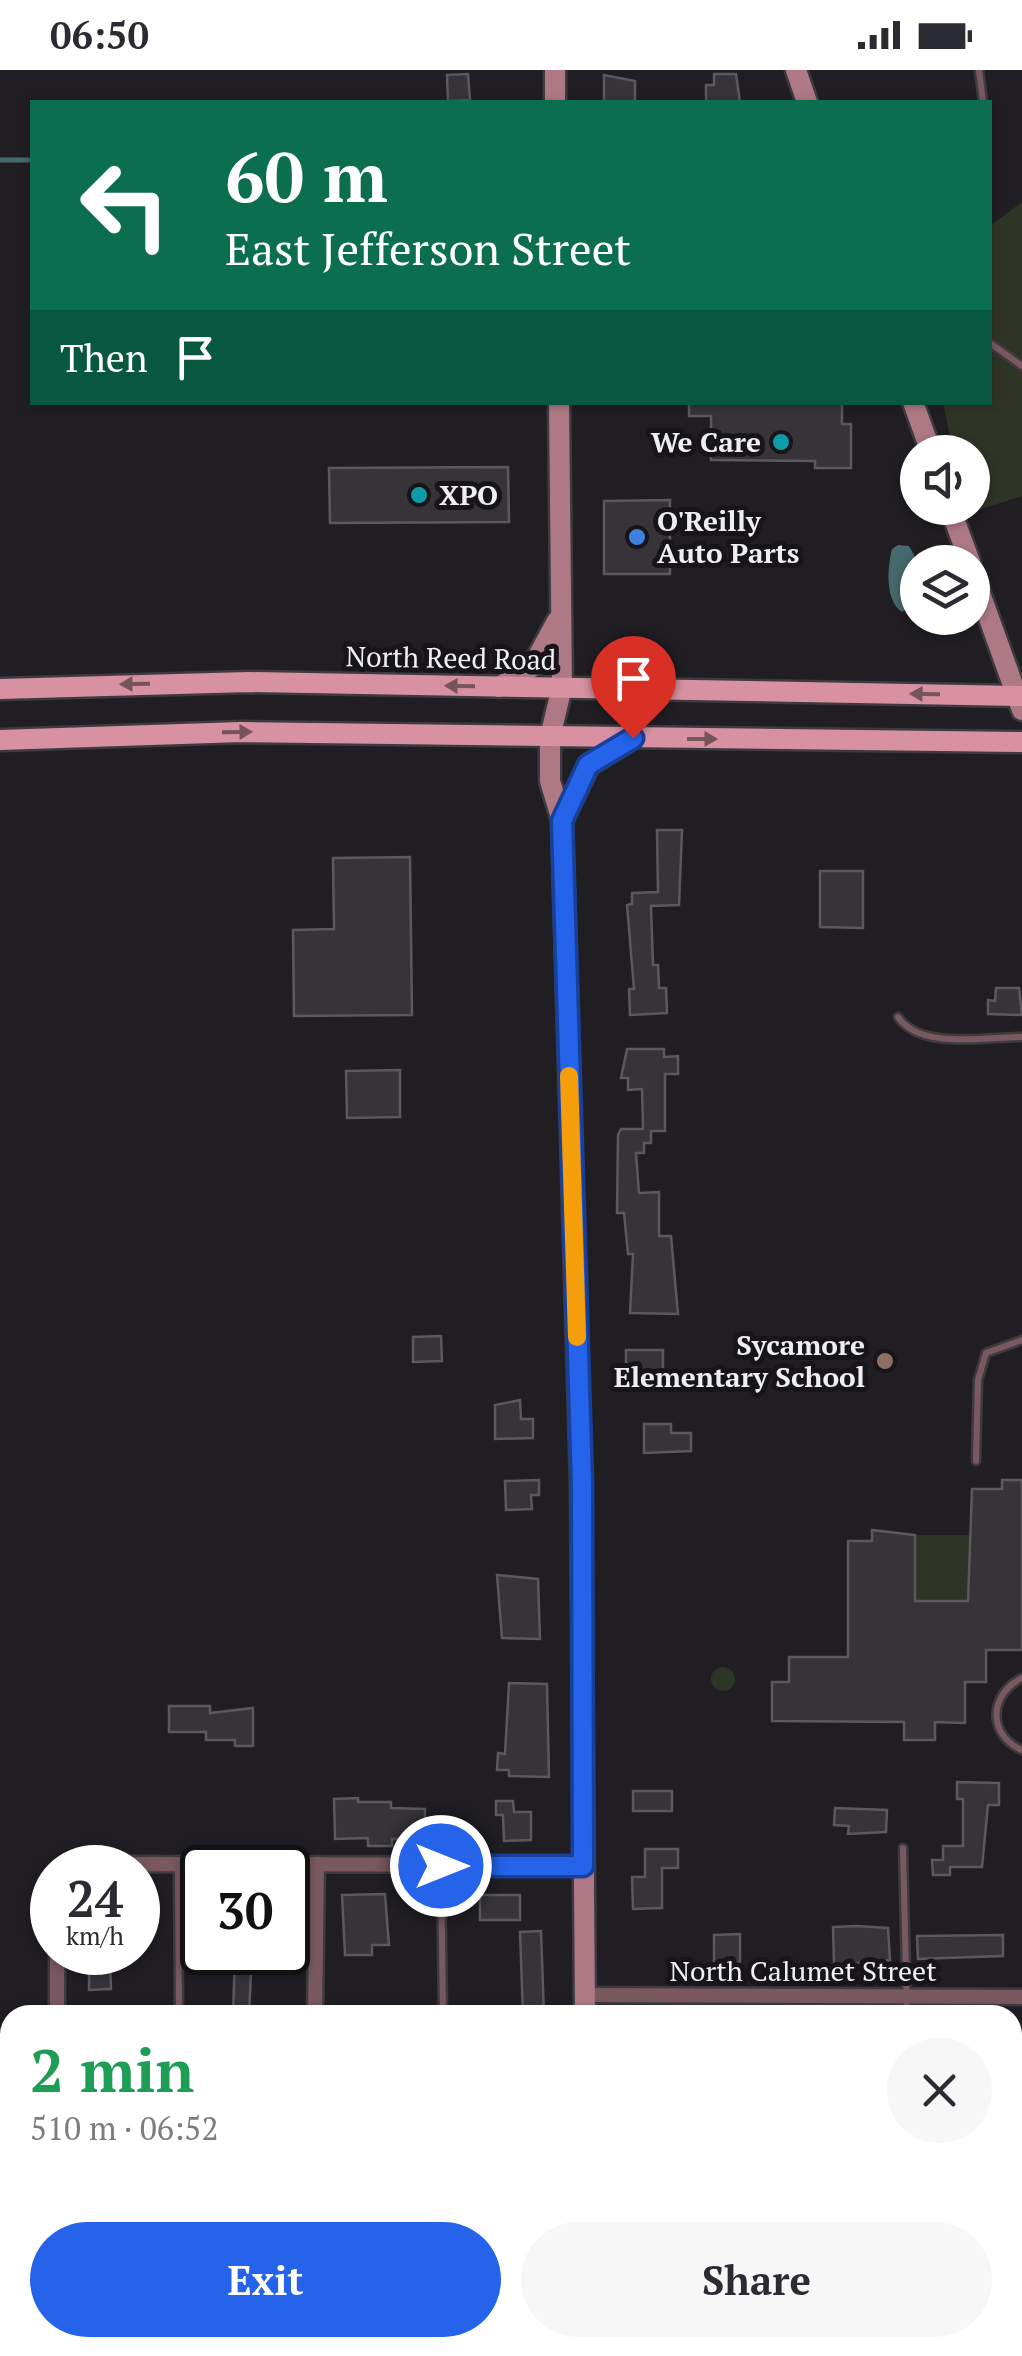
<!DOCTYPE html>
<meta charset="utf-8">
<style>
body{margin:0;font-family:"PT Serif",serif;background:#f7f7f7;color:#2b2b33;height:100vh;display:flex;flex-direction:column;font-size:38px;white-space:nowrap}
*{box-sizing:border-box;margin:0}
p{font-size:32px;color:#7c7c81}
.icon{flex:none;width:55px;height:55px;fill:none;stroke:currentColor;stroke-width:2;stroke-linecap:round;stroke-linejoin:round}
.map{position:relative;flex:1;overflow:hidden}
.drawer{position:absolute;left:0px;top:1935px;width:1022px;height:352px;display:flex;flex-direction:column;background:#fff;border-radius:30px 30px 0 0;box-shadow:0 2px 8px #0004}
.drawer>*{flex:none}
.hud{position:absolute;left:30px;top:30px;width:962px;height:305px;border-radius:0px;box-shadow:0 2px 8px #0004;background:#0b6e4f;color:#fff;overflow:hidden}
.fabs{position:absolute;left:900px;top:365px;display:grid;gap:20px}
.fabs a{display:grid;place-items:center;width:90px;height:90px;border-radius:50%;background:#fff;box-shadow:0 2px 8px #0004;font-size:50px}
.speed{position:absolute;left:30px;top:1775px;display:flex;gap:20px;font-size:50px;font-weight:700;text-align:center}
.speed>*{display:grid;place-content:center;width:130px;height:130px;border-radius:50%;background:#fff;box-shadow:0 2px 8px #0004;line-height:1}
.speed small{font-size:25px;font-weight:400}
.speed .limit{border:5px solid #111;border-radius:15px;background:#fff;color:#111}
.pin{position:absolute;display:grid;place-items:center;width:85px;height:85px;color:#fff;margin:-102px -42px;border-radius:50% 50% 50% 0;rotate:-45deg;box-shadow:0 0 10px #0007}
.pin .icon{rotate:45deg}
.me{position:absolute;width:110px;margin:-55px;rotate:90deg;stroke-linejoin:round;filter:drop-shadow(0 0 8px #0008)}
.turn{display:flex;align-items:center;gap:35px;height:210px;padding:0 30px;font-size:45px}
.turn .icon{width:130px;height:130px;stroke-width:2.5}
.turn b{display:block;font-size:70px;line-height:85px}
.then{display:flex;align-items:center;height:95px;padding:0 30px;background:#0003;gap:20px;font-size:38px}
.round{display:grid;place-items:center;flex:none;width:105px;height:105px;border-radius:52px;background:#f7f7f7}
.head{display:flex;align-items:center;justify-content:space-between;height:170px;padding:0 30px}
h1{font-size:60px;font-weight:600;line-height:75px;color:#1e9e55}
.primary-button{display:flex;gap:20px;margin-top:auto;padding:20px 30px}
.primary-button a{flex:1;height:115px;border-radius:60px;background:#2563eb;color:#fff;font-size:40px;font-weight:600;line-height:115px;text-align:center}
.primary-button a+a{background:#f7f7f7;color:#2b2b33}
.status{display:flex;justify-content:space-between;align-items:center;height:70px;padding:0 50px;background:#fff;direction:ltr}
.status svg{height:28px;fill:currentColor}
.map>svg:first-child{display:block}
</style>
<div class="status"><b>06:50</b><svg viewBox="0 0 49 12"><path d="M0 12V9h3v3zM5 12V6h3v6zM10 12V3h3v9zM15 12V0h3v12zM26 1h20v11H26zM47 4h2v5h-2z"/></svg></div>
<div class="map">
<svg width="1022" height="2286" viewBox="0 0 1022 2286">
<rect width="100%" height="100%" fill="#201e23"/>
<g fill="#2e3426">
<path d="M1022 132V426L975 441 972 382H953L943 333 990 332V156Z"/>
<path d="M915 1465H972L968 1531H915Z"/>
<circle cx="723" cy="1609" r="12"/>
</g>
<path fill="#45696c" d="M898 475 909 476 918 492 917 532 902 542C885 531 887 498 892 479Z"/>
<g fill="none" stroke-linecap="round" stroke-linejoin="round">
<path stroke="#45696c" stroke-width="5" d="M0 90H32"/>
</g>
<g fill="#363439" stroke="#5b585e" stroke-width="2.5">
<path d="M468 4 470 30 448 31 447 5Z"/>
<path d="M714 4H736L740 32H706V15H714Z"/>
<path d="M604 5 635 11V32H604Z"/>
<path d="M689 332H842V354H851V398H815V391L711 390V346H689Z"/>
<path d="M508 397 509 452 330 453 329 398Z"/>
<path d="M670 430V504H604V431Z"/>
<path d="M657 760H682L679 835 651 836 653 895H658L659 918H666L667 943 630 945 629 919H634L627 835 632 834V823L658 822Z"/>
<path d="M410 787 412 945 294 946 293 860 334 859 333 788Z"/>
<path d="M820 801H863V858L820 857Z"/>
<path d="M996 918H1019L1022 945 988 944V930L995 931Z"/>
<path d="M627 979H664V987L678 986V1004H665V1061H651V1073H644V1083H636L639 1123 659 1122V1166H671L678 1244 630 1243 633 1184H628L624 1143H617L618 1065 621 1059H643L642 1019 628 1020V1008H621Z"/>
<path d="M400 1000V1047L347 1048 346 1001Z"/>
<path d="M441 1266 442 1291 413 1292V1267Z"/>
<rect x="626" y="1280" width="37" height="27"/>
<path d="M520 1330 521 1349H533V1368L495 1369V1335Z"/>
<path d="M644 1354H671V1363H691V1381L644 1383Z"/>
<path d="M539 1410V1425H531L532 1439 506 1440 505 1411Z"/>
<path d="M1002 1410H1022V1580H986V1612H965V1653L935 1652V1670H904V1652L772 1651V1612H789V1587H848V1471H872V1460L915 1465V1531H968L972 1419H1002Z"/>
<path d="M497 1505 538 1509 540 1569 502 1568Z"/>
<path d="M509 1613 547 1614 549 1707 509 1706V1700H497L498 1683 505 1684Z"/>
<path d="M169 1636H210V1643L253 1638V1676H235V1670H206V1662H169Z"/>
<path d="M957 1712 999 1713V1735H988L982 1797H950V1805H933L932 1790H943V1776H963V1729H957Z"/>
<rect x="633" y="1721" width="39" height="20"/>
<path d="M358 1728V1732H391V1738L425 1739V1770L392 1769V1776H368V1768L335 1769 334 1729Z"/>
<path d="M496 1731H513L514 1742H531V1770L504 1771 503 1745H496Z"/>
<path d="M835 1738 887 1740 886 1762 848 1764 849 1756 834 1755Z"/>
<path d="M645 1779H678V1798H662V1838L633 1839 632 1807H645Z"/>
<path d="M385 1824 389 1875H372V1885H345L342 1825Z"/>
<rect x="480" y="1825" width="40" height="25"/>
<path d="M856 1856 888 1858 890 1890 834 1895 833 1857Z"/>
<path d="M541 1861 544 1945H523L520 1862Z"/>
<path d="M740 1864V1892L728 1893V1904L714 1905V1865Z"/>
<path d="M1003 1865V1886L918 1889 917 1866Z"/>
<path d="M235 1882H252L249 1945H233Z"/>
<path d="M89 1893H110L111 1919 89 1920Z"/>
</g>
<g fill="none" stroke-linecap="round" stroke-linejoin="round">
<defs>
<g id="lane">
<path d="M979 0 983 32"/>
<path d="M990 273 1022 296"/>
<path d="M898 947C920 980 987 967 1022 967"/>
<path d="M976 1391 978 1310 986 1283 1022 1270"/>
<path d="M1022 1608C989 1624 987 1665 1022 1680"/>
<path d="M903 1778 907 1945"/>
<path d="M178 1796 179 1945"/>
<path d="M441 1796 443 1945"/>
<path d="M916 2278V2286"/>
</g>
<g id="street">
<path d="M71 1798 80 1794 583 1795"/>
<path d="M585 1925 1022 1927"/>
<path d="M57 1945V1882"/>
<path d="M315 1945 317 1794"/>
</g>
<g id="secondary">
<path d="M555 0V32"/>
<path d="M796 0 807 32"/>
<path d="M559 332 562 617 550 667V711L562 751 581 1414 585 1945"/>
<path d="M913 332 931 382"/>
<path d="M950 438 970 492"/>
<path d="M972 501 1022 640"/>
<path d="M499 617 532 597 557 551"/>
<path d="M562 751 589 695 633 668"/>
<path d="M590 2278 591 2286"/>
</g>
<g id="primary">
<path d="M0 619 249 612 1022 626"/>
<path d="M0 670 241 662 1022 672"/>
</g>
</defs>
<use href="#lane" stroke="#3d3b40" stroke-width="11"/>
<use href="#street" stroke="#3d3b40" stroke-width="19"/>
<use href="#secondary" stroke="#3d3b40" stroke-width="25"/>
<use href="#primary" stroke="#3d3b40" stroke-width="25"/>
<use href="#lane" stroke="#7a5860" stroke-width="6"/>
<use href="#street" stroke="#7a5860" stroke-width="14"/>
<use href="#secondary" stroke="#ae7985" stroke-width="20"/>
<use href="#primary" stroke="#d791a2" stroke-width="20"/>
</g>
<defs><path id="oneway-solid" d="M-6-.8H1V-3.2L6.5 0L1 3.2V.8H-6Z" transform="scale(2.5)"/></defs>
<g fill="#77535e">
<use href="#oneway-solid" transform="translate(135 614) rotate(179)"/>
<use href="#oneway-solid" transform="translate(460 616) rotate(-179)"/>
<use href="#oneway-solid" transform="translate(925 624) rotate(-179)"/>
<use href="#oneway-solid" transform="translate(237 662) rotate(-1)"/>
<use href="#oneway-solid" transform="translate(702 669)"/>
</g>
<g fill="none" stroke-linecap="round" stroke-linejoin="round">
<defs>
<path id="route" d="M441 1796H583L582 1414 562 751 588 695 633 668"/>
</defs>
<use href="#route" stroke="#184099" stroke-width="25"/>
<use href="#route" stroke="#2563eb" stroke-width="18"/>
<path stroke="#f59e0b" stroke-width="18" d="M569 1006 577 1267"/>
</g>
<g fill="#0f9aa8" stroke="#17151a" stroke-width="4">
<circle cx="781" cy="372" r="10"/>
<circle cx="419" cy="425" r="10"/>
</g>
<circle fill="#3f7fe0" stroke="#17151a" stroke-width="4" cx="637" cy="467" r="10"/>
<circle fill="#8d6e63" stroke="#17151a" stroke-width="4" cx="885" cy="1291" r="10"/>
<g text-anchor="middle" stroke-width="10" stroke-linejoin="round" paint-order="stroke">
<g font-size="28" font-weight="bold" fill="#efeef1" stroke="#17151a" text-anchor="end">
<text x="761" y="382">We Care</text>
<text x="439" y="435" text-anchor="start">XPO</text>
<text x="657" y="461" text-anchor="start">O'Reilly<tspan x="657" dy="32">Auto Parts</tspan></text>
<text x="865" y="1285">Sycamore<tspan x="865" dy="32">Elementary School</tspan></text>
</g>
<g font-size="28" fill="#efeef1" stroke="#17151a">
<text transform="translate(451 588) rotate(1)" y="10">North Reed Road</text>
<text x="803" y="1911">North Calumet Street</text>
</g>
</g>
</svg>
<div class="fabs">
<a><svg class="icon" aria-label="sound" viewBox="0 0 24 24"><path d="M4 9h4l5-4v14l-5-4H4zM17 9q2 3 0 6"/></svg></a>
<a><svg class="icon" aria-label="layers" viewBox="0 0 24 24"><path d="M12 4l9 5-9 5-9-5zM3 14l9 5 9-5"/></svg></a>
</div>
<div class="speed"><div>24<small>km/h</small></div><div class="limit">30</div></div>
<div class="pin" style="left:633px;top:668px;background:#d93025"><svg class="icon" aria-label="arrive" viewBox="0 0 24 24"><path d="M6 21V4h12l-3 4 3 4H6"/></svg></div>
<svg class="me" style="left:441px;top:1796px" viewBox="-20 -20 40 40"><circle r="17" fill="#2563eb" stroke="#fff" stroke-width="3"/><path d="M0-11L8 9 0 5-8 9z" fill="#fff"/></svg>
<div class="hud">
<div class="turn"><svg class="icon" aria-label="left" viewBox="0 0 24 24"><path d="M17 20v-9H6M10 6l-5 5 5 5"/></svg><div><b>60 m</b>East Jefferson Street</div></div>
<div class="then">Then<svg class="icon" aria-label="arrive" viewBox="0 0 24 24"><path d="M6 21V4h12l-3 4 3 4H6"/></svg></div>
</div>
<section class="drawer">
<div class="head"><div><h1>2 min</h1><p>510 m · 06:52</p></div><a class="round"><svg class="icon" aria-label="close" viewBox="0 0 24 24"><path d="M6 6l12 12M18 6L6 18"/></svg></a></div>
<div class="primary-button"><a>Exit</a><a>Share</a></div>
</section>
</div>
